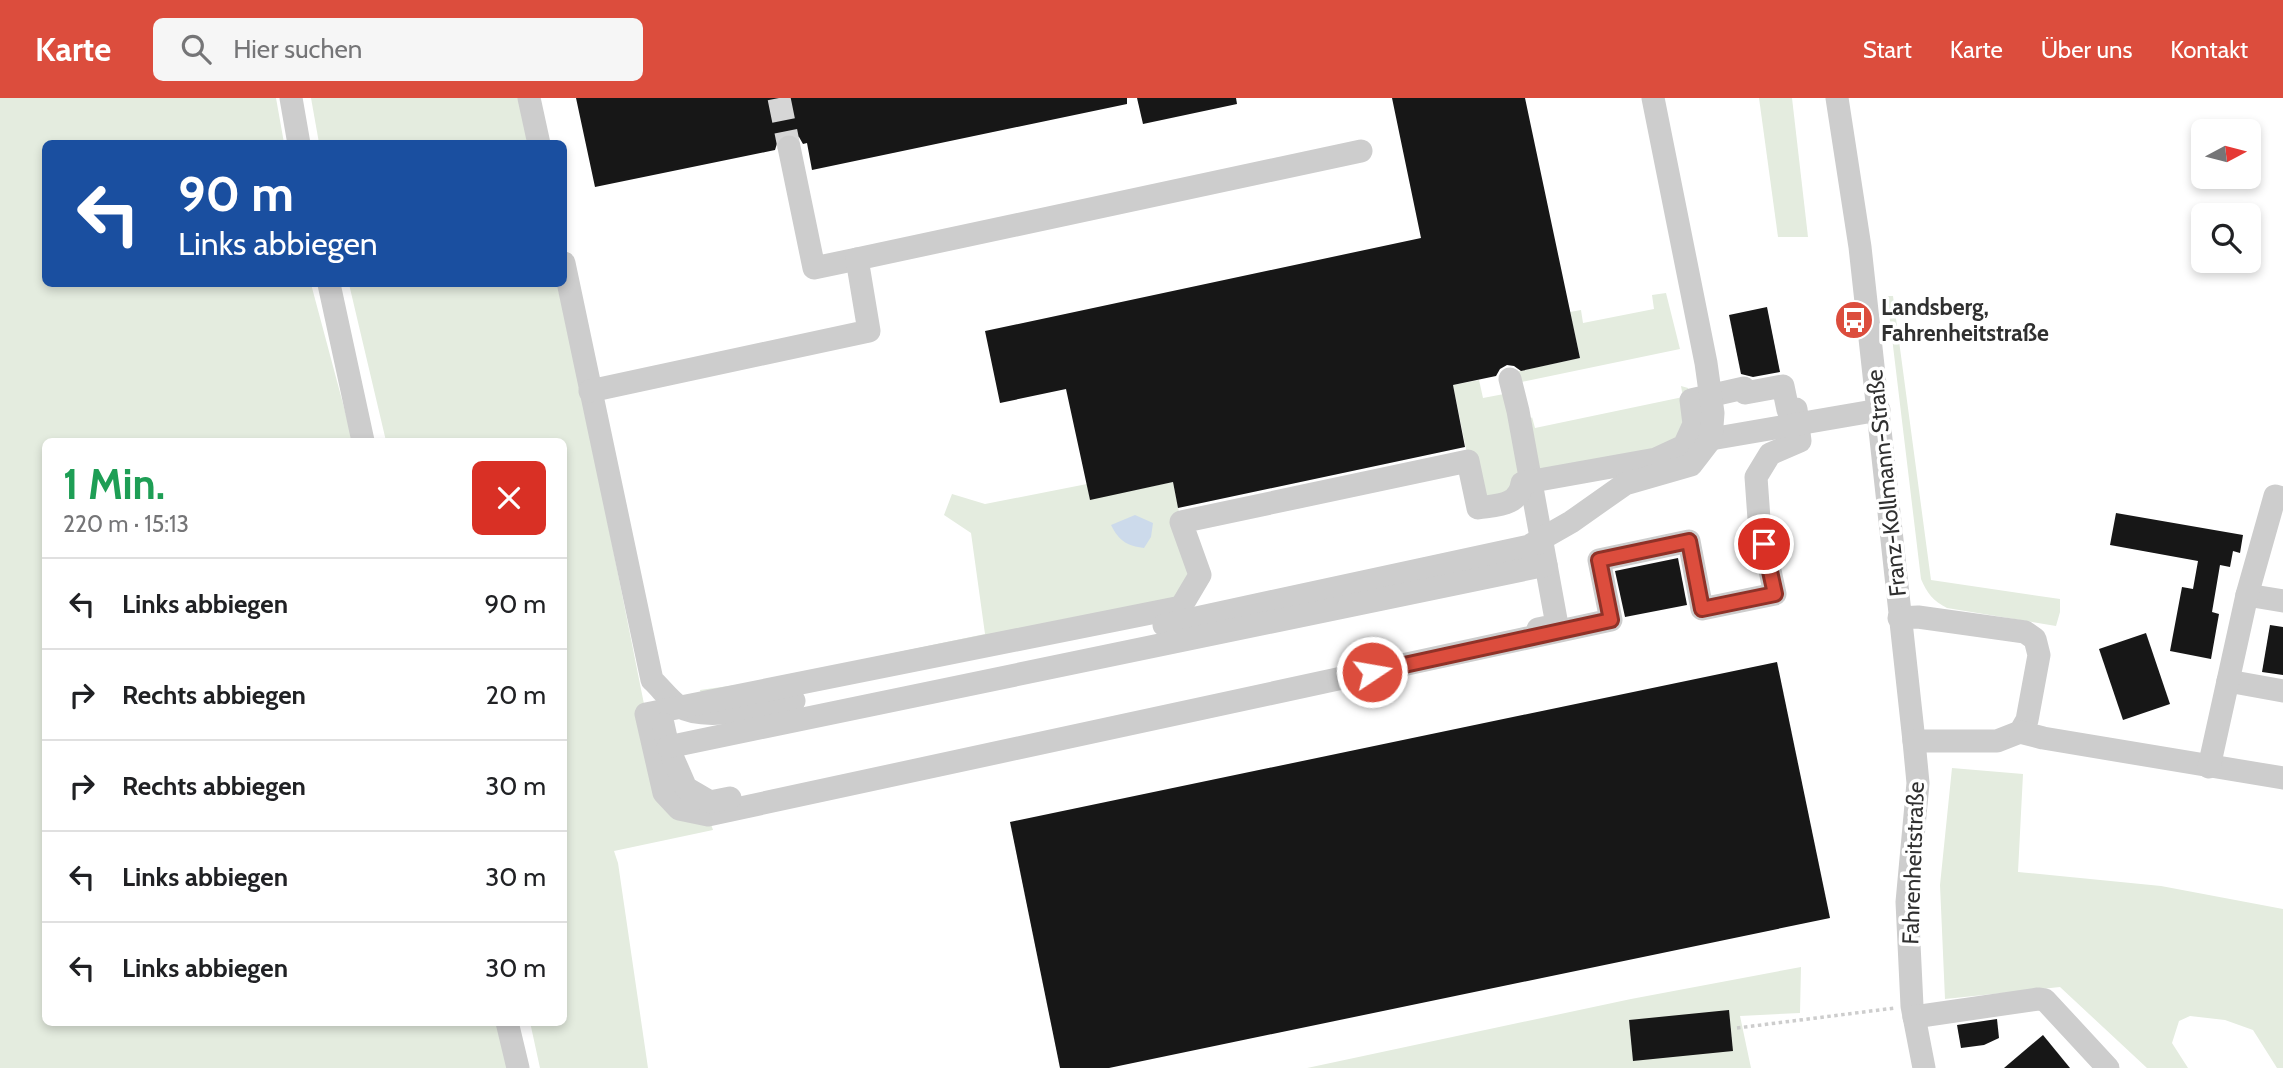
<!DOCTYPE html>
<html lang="de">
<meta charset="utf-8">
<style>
body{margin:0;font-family:Cabin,sans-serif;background:#f6f6f6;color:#202124;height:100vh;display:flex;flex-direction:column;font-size:26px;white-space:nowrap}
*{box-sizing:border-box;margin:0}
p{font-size:23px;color:#757577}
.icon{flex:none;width:38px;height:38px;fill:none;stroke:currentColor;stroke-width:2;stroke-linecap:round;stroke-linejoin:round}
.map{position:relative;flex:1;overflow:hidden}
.drawer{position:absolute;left:42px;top:340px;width:525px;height:588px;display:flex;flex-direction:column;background:#fff;border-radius:10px;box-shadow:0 4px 10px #0003}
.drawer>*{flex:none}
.top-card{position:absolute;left:42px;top:42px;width:525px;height:147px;border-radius:10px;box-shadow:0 4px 10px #0003;background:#1a4fa0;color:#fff;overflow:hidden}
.needle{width:46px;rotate:83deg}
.controls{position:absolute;left:2191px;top:21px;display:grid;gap:14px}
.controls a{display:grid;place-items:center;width:70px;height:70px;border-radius:10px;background:#fff;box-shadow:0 4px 10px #0003;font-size:35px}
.pin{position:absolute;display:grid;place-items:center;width:60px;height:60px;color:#fff;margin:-30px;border:4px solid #fff;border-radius:50%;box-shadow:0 2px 7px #0007}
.me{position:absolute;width:77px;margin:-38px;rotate:78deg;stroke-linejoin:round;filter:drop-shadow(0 0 5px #0008)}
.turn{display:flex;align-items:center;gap:24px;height:147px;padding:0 21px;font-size:32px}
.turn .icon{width:91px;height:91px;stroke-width:2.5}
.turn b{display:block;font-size:49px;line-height:60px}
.round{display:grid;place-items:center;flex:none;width:74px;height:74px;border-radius:10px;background:#f6f6f6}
.head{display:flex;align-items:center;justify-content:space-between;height:119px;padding:0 21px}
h1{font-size:42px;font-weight:700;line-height:52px;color:#1e9e55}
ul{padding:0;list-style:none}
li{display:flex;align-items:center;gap:21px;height:91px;padding:0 21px;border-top:2px solid #e0e0e0}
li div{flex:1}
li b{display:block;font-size:26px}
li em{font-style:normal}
header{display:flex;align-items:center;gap:42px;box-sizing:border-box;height:98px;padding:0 35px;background:#dc4d3d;color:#fff}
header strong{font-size:33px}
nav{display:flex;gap:38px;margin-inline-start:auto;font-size:24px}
.search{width:490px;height:63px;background:#f6f6f6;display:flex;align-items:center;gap:18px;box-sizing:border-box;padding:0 24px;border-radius:10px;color:#757577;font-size:26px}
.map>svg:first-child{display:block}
</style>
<header>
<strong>Karte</strong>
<div class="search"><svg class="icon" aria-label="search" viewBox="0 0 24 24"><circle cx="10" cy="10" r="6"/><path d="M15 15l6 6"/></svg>Hier suchen</div>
<nav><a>Start</a><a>Karte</a><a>Über uns</a><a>Kontakt</a></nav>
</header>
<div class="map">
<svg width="2283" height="970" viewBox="0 0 2283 970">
<rect width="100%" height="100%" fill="#fff"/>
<g fill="#e4ecdf">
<path d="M0 0H276L284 45 46 46V186H311L353 343H46V924H501L511 970H0Z"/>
<path d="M311 0H523L532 45H319Z"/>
<path d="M1759 0H1792L1808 139H1778Z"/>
<path d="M349 186H560L646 616 708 717 713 732 614 753 618 765 648 970H540L530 924H564V343H386Z"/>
<path d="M1666 195 1680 251 1517 285 1515 274 1580 260 1570 214 1581 212 1583 225 1654 211 1652 197Z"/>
<path d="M1887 198H1893L1931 482 2060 501V514L2056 528 1947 510C1933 503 1927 495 1921 481Z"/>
<path d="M1479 282 1483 300 1504 296 1522 385 1478 410 1453 287Z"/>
<path d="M1681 288 1688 290 1691 302 1684 348 1538 375 1526 328 1532 319 1535 330 1683 299Z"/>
<path d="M1173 384 1181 424 1200 477 1181 509 703 605 700 592 750 585 985 536 971 435 944 417 952 396 985 406 1087 386 1090 401Z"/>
<path d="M1952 670 2023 676 2018 774 2161 788 2283 811V970H2277L2253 932 2225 922 2190 918 2179 923 2172 945 2188 970H2147L2060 889 1945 901 1940 787Z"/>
<path d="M1801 869 1800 915 1740 918 1751 970H1307L1631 901Z"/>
</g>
<path fill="#ccdaeb" d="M1135 417 1153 425 1151 439 1144 450C1127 448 1119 443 1111 427Z"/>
<g fill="#171717">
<path d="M576 0H1127V6L812 72 807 45 803 46 799 39 787 35 779 39 775 52 595 89Z"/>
<path d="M1137 0H1236L1237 6 1143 26Z"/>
<path d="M1392 0H1525L1580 260 1521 273 1514 268 1507 267 1500 271 1496 278 1453 287 1465 349 1178 410 1173 384 1090 402 1066 291 1000 305 985 233 1421 140Z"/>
<path d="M1767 209 1780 274 1753 279 1741 276 1729 217Z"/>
<path d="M2116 415 2243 437 2240 455 2233 453 2230 469 2220 467 2212 514 2219 516 2211 561 2170 553 2182 489 2193 491 2198 463 2110 447Z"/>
<path d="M1678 460 1687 507 1625 519 1615 473Z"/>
<path d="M2270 527 2283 529V577L2262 574Z"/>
<path d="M2146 535 2170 606 2123 622 2099 551Z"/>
<path d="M1777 564 1830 820 1109 970H1060L1010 724Z"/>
<path d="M1729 912 1733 953 1633 963 1629 922Z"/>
<path d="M1997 921 1999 940 1984 947 1961 950 1957 927Z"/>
<path d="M2043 937 2070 970H2004Z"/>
</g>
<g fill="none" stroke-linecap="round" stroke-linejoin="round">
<path stroke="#d6d6d6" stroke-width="23" stroke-dasharray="23 11" stroke-linecap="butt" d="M779 0 789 49"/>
<path stroke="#cdcdcd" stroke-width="3.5" stroke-dasharray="3.5 3.5" stroke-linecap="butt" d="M1737 930 1895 910"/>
<g stroke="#cdcdcd" stroke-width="23">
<path d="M291 0 299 46"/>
<path d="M529 0 539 46"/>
<path d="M1837 0 1860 149 1914 643 1918 685 1907 804 1912 908 1924 970"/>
<path d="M789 49 814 170 857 161"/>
<path d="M564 165 652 582C661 590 670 603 680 609 705 624 766 609 794 603"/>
<path d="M329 186 363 343"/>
<path d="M1510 281 1518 313 1557 527 1538 531"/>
<path d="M1783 288 1788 312 1796 311 1800 343 1770 356 1756 379 1759 421 1775 496 1702 511 1689 443 1599 462 1611 522 708 717 679 711 664 695 646 616 1181 509 1200 477 1181 424 1468 363 1478 410C1497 407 1519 408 1522 385L1656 361 1684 348 1694 326 1691 302 1744 290 1745 295Z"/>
<path d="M590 293 869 233 857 161 1361 53"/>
<path d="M1711 341 1879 312"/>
<path d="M2247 497 2283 503"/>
<path d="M1899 520 1918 519 2025 534 2035 541 2039 557 2027 622 2020 634 1997 643H1914"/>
<path d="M1164 527 1529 448 1571 424 1625 386 1691 367 1711 341 1713 315 1706 265 1653 0"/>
<path d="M2228 583 2283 593"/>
<path d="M663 626 668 649 686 690 710 704 730 700"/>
<path d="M2020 634 2043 640 2283 680"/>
<path d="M668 649 1546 467"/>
<path d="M2209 669 2247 497 2275 398 2283 400"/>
<path d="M1914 919 2038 901 2045 902 2108 970"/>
<path d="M507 924 518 970"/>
</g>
</g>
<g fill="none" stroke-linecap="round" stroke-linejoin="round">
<defs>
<path id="route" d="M1372 574 1611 522 1599 462 1689 443 1702 511 1775 496 1764 446"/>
</defs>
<use href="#route" stroke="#8f3228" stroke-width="18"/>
<use href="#route" stroke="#dc4d3d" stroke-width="12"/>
</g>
<defs>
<symbol id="bus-disc" viewBox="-11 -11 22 22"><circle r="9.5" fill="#dc4d3d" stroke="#fff"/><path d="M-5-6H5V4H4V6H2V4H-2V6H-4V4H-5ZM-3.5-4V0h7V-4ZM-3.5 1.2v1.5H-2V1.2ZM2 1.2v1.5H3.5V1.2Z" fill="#fff"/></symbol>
</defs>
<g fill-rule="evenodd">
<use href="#bus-disc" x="1832" y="200" width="44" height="44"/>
</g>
<g text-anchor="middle" stroke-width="7" stroke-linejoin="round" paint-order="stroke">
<g font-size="23" font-weight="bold" fill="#303030" stroke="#fff" text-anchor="start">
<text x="1881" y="217">Landsberg,<tspan x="1881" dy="26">Fahrenheitstraße</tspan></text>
</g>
<g font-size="23" fill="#303030" stroke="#fff">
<text transform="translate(1886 385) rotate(-96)" y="8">Franz-Kollmann-Straße</text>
<text transform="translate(1913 765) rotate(-88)" y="8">Fahrenheitstraße</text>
</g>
</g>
</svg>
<div class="controls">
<a><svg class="needle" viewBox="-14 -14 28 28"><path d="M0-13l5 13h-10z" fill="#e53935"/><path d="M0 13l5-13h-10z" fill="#757577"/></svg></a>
<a><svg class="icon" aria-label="search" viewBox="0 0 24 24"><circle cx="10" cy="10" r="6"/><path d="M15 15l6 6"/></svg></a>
</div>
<div class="pin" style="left:1764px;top:446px;background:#d93025"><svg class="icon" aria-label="arrive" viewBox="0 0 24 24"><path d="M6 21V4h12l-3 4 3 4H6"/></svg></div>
<svg class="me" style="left:1372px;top:574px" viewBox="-20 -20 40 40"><circle r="17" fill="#dc4d3d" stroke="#fff" stroke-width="3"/><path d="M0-11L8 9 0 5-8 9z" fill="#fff"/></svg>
<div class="top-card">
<div class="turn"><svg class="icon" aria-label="left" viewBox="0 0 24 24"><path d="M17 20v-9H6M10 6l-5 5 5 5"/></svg><div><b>90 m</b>Links abbiegen</div></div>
</div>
<section class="drawer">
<div class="head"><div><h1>1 Min.</h1><p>220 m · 15:13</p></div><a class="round" style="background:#d93025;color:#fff"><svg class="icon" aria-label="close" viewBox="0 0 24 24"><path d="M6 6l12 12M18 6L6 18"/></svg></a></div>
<ul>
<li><svg class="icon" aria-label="left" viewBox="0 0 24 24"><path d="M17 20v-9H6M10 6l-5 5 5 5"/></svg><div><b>Links abbiegen</b></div><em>90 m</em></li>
<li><svg class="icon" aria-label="right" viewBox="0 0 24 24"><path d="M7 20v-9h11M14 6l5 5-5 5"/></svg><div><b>Rechts abbiegen</b></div><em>20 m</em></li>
<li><svg class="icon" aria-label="right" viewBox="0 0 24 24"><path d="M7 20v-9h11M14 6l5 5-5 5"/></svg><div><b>Rechts abbiegen</b></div><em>30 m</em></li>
<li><svg class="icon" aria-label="left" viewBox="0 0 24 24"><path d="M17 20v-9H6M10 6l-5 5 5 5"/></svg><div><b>Links abbiegen</b></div><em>30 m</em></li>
<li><svg class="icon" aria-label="left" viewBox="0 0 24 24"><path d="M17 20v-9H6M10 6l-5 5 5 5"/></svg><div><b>Links abbiegen</b></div><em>30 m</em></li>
</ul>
</section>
</div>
